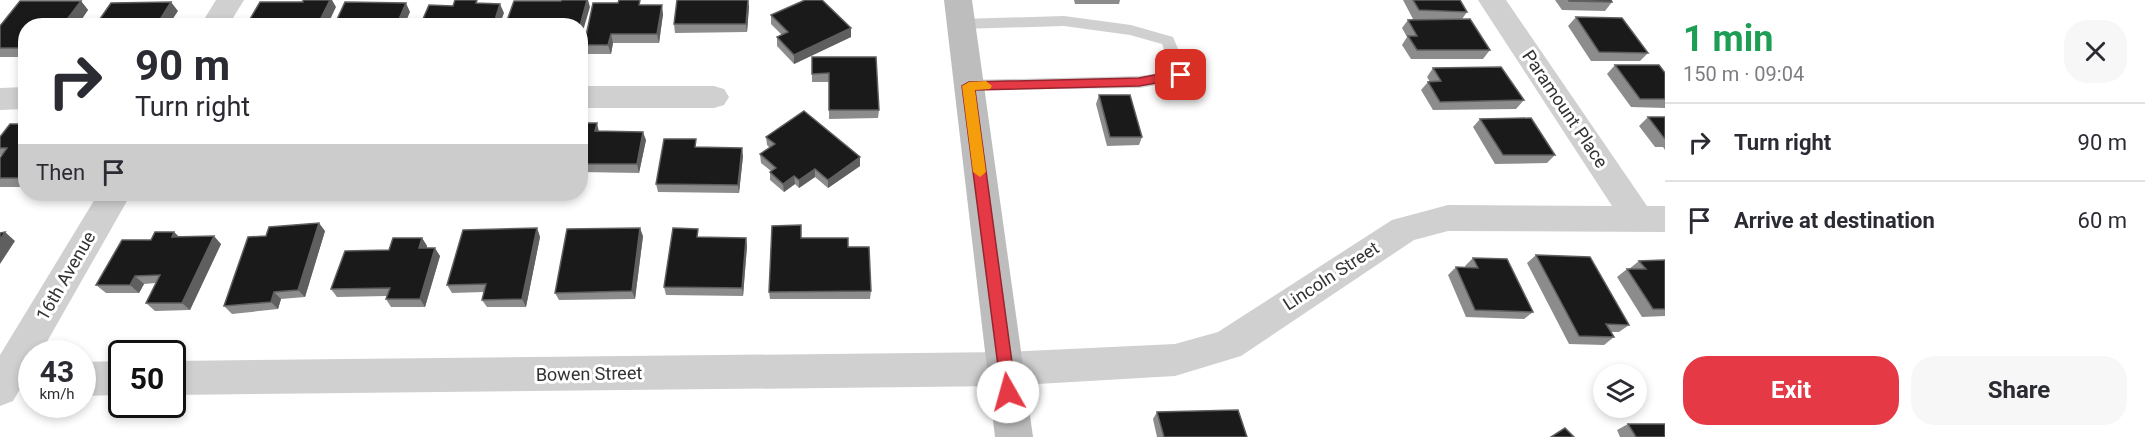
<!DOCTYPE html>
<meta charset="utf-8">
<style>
body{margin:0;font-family:Roboto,sans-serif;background:#f7f7f7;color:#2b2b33;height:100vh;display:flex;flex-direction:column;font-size:22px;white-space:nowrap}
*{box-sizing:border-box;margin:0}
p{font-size:20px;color:#7c7c81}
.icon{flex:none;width:33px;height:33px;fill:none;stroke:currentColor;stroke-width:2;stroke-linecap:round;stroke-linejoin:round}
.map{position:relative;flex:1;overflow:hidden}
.panel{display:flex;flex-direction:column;background:#fff;width:480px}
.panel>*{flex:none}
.top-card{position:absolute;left:18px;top:18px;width:570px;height:183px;border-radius:24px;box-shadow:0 3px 9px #0003;background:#fff;color:#2b2b33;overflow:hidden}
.buttons{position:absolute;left:1593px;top:364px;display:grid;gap:12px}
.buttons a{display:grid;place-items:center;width:54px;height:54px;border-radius:50%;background:#fff;box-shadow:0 3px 9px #0003;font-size:30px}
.speed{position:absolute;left:18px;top:340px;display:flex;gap:12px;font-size:30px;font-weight:700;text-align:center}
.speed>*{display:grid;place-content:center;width:78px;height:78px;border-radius:50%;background:#fff;box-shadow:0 3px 9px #0003;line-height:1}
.speed small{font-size:15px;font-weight:400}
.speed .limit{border:3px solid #111;border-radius:9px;background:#fff;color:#111}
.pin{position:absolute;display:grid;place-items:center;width:51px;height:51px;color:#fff;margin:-26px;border-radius:12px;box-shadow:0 3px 9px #0006}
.me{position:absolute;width:66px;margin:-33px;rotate:353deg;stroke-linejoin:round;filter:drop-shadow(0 0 4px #0008)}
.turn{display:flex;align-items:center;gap:21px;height:126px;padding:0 18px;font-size:27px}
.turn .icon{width:78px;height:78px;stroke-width:2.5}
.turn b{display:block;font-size:42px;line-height:51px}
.then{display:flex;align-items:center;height:57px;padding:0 18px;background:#0003;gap:12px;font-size:22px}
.round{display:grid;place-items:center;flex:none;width:63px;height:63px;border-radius:24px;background:#f7f7f7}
.head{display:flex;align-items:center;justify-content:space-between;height:102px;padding:0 18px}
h1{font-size:36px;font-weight:700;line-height:45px;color:#1e9e55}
.action{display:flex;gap:12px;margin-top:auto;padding:12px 18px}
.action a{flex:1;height:69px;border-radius:24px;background:#e63946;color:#fff;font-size:24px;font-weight:700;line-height:69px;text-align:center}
.action a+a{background:#f7f7f7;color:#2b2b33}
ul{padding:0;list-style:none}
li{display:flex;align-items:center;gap:18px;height:78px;padding:0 18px;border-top:2px solid #e1e1e2}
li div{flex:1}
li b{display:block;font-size:22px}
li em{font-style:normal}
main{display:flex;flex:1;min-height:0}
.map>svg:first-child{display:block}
</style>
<main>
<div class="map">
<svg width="1665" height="437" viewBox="0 0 1665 437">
<rect width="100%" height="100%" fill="#fff"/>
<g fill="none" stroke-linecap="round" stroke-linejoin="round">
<path fill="#d0d0d0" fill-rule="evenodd" d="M1064 16 1131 25 1173 37 1189 75 1187 79 1181 81 1139 88 963 90 961 86 963 82 969 80 1139 76 1172 71 1162 44 1130 35 1064 26 961 29 953 24 961 19Z"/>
<g fill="#d0d0d0" fill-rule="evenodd">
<path d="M216 0H244L228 26H200Z"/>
<path d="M1478 0H1506L1647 206H1665V232L1448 231 1414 240 1241 356 1175 376 1005 386 172 395V361L1005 352 1175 344 1218 332 1392 220 1448 205 1612 206Z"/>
<path d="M580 86H714L724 89 729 97 724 105 714 108H580Z"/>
<path d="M26 87V109L0 110V88Z"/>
<path d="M98 194H131L40 354H32V369L13 401 0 406V355Z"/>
<path d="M122 361V395L82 396V362Z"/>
</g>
<path fill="#bdbdbd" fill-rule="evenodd" d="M944 0H972L1033 437H995Z"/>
</g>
<g fill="#8c8c8c">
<path d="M748 0 749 7 747 32 675 33 674 24Z"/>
<path d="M1074 0H1120L1119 4H1075Z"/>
<path d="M1403 0H1460L1467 12 1462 19 1490 50 1483 59H1411L1402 45 1407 37 1402 28 1408 20 1413 19Z"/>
<path d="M1555 0H1611L1612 2 1605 11 1562 10Z"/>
<path d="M81 1 88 10 77 26H26V57H0V26Z"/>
<path d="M642 5 663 14 659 43H613L611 54H587L584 45Z"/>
<path d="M771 15 851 37 794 64 777 46V37L782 35 771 24Z"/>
<path d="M1576 17 1648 53 1640 61H1591L1568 26Z"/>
<path d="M812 57 879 110 878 118 829 119V82H812Z"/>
<path d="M1615 65 1665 73V108L1631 107 1607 74Z"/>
<path d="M1433 68 1524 100 1516 109 1433 110 1421 90 1428 82H1430L1427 77Z"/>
<path d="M1099 95 1142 137 1139 145 1107 146 1096 104Z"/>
<path d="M1648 117H1665V150L1663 147H1655L1639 126Z"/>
<path d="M1480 119 1555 155 1547 163 1495 164 1473 127Z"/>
<path d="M580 123 599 131 646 140 639 173 580 172Z"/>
<path d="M26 124V187H0V158L1 156 0 155V137Z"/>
<path d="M766 137 860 166 828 188 815 177 799 188 795 184 784 192 770 180V172L771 171 761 163 760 154 770 148 767 145Z"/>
<path d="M697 147 743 156 739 193 658 192 656 184Z"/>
<path d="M201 194H248L246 196H203Z"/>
<path d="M468 194H531L468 195Z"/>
<path d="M537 228 540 237 526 307H487L482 300 484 292 452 293 447 285Z"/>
<path d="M325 231 305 297 281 299 278 309 232 314 224 306Z"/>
<path d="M174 232 179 237 221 244 190 310 155 311 146 303 156 283 144 284 139 293H106L96 285 151 240Z"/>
<path d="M643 236 635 299 559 300 555 293Z"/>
<path d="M422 238 427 246V248L440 256 425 307H391L386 299 387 296 337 297 331 289 389 250Z"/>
<path d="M746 238 747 246 743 296 666 295 664 287Z"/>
<path d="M801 238 848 247 871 291 870 299H770L769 292Z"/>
<path d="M1536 255 1629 325 1619 332H1611L1614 337 1604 345 1569 344 1527 263Z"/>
<path d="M1473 258 1533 312 1524 319 1466 317 1448 275 1456 267 1466 268 1465 266Z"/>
<path d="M1665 260V316L1642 317 1617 277 1627 269H1630H1629L1639 261Z"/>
<path d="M1157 412 1247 437H1157L1153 419Z"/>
<path d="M1628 424 1665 437H1620L1617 430Z"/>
</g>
<g fill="#5f5f5f">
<path d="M330 0H332L336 7 327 26H317Z"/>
<path d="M587 0H588L590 7 580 41V26Z"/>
<path d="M748 0 749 7 747 32 746 24Z"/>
<path d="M81 1 88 10 77 26H62Z"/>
<path d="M171 2 178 11 168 26H156Z"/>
<path d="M406 3 410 12 404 26H396Z"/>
<path d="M500 4 504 13 499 26H493Z"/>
<path d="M662 5 663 14 659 43 657 34Z"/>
<path d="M851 28V37L794 64V55Z"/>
<path d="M611 34 613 43 611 54 608 45Z"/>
<path d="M597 123 599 132 595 131Z"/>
<path d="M643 132 646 140 639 173 637 164Z"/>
<path d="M742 148 743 156 739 193 738 185Z"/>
<path d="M860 157V166L828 188V180Z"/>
<path d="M815 169V177L799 188V180Z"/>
<path d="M794 176 795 184 784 192 783 184Z"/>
<path d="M319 223 325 231 305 297 298 290Z"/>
<path d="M537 228 540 237 526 307 522 299Z"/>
<path d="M640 228 643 236 635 299 632 291Z"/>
<path d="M5 232 15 241 0 264V240Z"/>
<path d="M174 232 182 240 172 237Z"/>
<path d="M214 236 221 244 190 310 182 303Z"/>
<path d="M422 238 427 246 424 256 419 248Z"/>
<path d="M746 238 747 246 743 296 742 288Z"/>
<path d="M435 248 440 256 425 307 420 299Z"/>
<path d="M135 276 144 284 139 293 130 285Z"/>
<path d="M274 292 281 299 278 309 271 302Z"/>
</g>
<g fill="#1a1a1a" stroke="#5f5f5f" stroke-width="1.5">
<path d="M303 0H330L317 26H246L260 2H303Z"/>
<path d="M455 0H477L476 3 500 4 493 26H420L429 5 453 6Z"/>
<path d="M562 0H587L580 26H505L514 1H561Z"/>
<path d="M619 0H640L639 5H662L657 34H611L608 45H584L593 3H618Z"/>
<path d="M677 0H748L746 24H674Z"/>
<path d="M805 0H822L851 28 794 55 777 37 788 32 771 15Z"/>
<path d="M1413 0H1460L1467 12 1419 10Z"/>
<path d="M1569 0H1611L1612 2 1569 1Z"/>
<path d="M20 1H81L62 26H26V48H0V26Z"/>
<path d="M171 2 156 26H95L111 3Z"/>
<path d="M345 2 406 3 396 26H334Z"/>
<path d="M1576 17 1622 18 1648 53 1599 52Z"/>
<path d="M1470 19 1490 50H1417L1408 36H1417L1408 20Z"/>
<path d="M812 57H876L879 110H829V73L812 74Z"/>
<path d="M1615 65H1659L1665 73V99H1640Z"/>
<path d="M1501 67 1524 100 1440 102 1428 82 1441 81 1433 68Z"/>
<path d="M1099 95H1130L1142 137H1110Z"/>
<path d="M804 111 860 157 828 180 815 169 799 180 794 176 783 184 770 172 776 168 760 154 775 144 766 137Z"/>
<path d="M1648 117H1665V138H1664Z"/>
<path d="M1531 118 1555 155H1503L1480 119Z"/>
<path d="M580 123H597L595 131 643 132 637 164H580Z"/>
<path d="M10 124H26V178H0V158L7 148H0V137Z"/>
<path d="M664 139H696L695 147 742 148 738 185 656 184Z"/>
<path d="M319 223 298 290 274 292 271 302 224 306 248 237 266 236 269 227Z"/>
<path d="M801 225V238H848V247H869L871 291 769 292 772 226Z"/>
<path d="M537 228 522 299 482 300 486 284 447 285 463 230Z"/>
<path d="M640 228 632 291 555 293 567 229Z"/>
<path d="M673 228 698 229 697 237 746 238 742 288 664 287Z"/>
<path d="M5 232 0 240V233Z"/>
<path d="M155 232H174L172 237 214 236 182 303H146L160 275 135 276 130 285H96L122 240H151Z"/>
<path d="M393 238H422L419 248H435L420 299H386L390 288 331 289 345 251 389 250Z"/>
<path d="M1536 255 1590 257 1629 325 1606 324 1614 337 1579 336Z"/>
<path d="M1473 258 1507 259 1533 312 1475 310 1456 267 1478 268Z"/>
<path d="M1665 260V309H1653L1627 269H1646L1639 261Z"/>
<path d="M1238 410 1247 437H1164L1157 412Z"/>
<path d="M1628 424H1665V437H1636Z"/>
<path d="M1565 428 1574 437H1551Z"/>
</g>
<path fill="#e63946" stroke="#96252e" stroke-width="1.5" d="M1181 70 1185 72V78L1139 86 975 90 1016 392 1014 397 1008 399 1002 397 962 86 969 82 1139 78Z"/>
<path fill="#f59e0b" d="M986 81 992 86 990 89 975 90 986 172 980 177 973 172 962 86 969 82Z"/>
<g text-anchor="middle" stroke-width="6" stroke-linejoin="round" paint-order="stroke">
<g font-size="18" fill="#333" stroke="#fff">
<text transform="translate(1565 109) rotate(56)" y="6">Paramount Place</text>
<text transform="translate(66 276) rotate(-60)" y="6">16th Avenue</text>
<text transform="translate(1331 276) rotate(-33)" y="6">Lincoln Street</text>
<text transform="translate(589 374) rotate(-1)" y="6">Bowen Street</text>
</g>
</g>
</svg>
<div class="buttons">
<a><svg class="icon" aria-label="layers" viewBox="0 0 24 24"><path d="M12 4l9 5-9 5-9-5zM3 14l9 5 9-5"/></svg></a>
</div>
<div class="speed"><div>43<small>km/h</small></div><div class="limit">50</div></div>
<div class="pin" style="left:1181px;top:75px;background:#d93025"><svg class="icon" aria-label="arrive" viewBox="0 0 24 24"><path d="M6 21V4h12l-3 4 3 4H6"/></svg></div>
<svg class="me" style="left:1008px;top:392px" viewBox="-20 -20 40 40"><circle r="19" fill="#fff"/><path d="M0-13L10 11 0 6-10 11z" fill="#e63946"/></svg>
<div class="top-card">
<div class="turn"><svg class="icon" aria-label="right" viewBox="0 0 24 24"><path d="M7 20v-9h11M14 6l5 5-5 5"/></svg><div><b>90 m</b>Turn right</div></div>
<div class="then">Then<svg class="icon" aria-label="arrive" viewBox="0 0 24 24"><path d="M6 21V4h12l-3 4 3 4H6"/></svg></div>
</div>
</div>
<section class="panel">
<div class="head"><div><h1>1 min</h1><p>150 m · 09:04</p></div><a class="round"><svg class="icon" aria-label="close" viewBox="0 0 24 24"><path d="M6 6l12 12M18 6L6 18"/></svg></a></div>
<ul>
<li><svg class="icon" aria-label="right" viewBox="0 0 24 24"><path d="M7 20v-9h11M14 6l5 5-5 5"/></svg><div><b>Turn right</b></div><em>90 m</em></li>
<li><svg class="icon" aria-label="arrive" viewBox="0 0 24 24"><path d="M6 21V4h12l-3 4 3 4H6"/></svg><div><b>Arrive at destination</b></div><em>60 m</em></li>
</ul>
<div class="action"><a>Exit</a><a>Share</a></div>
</section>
</main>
